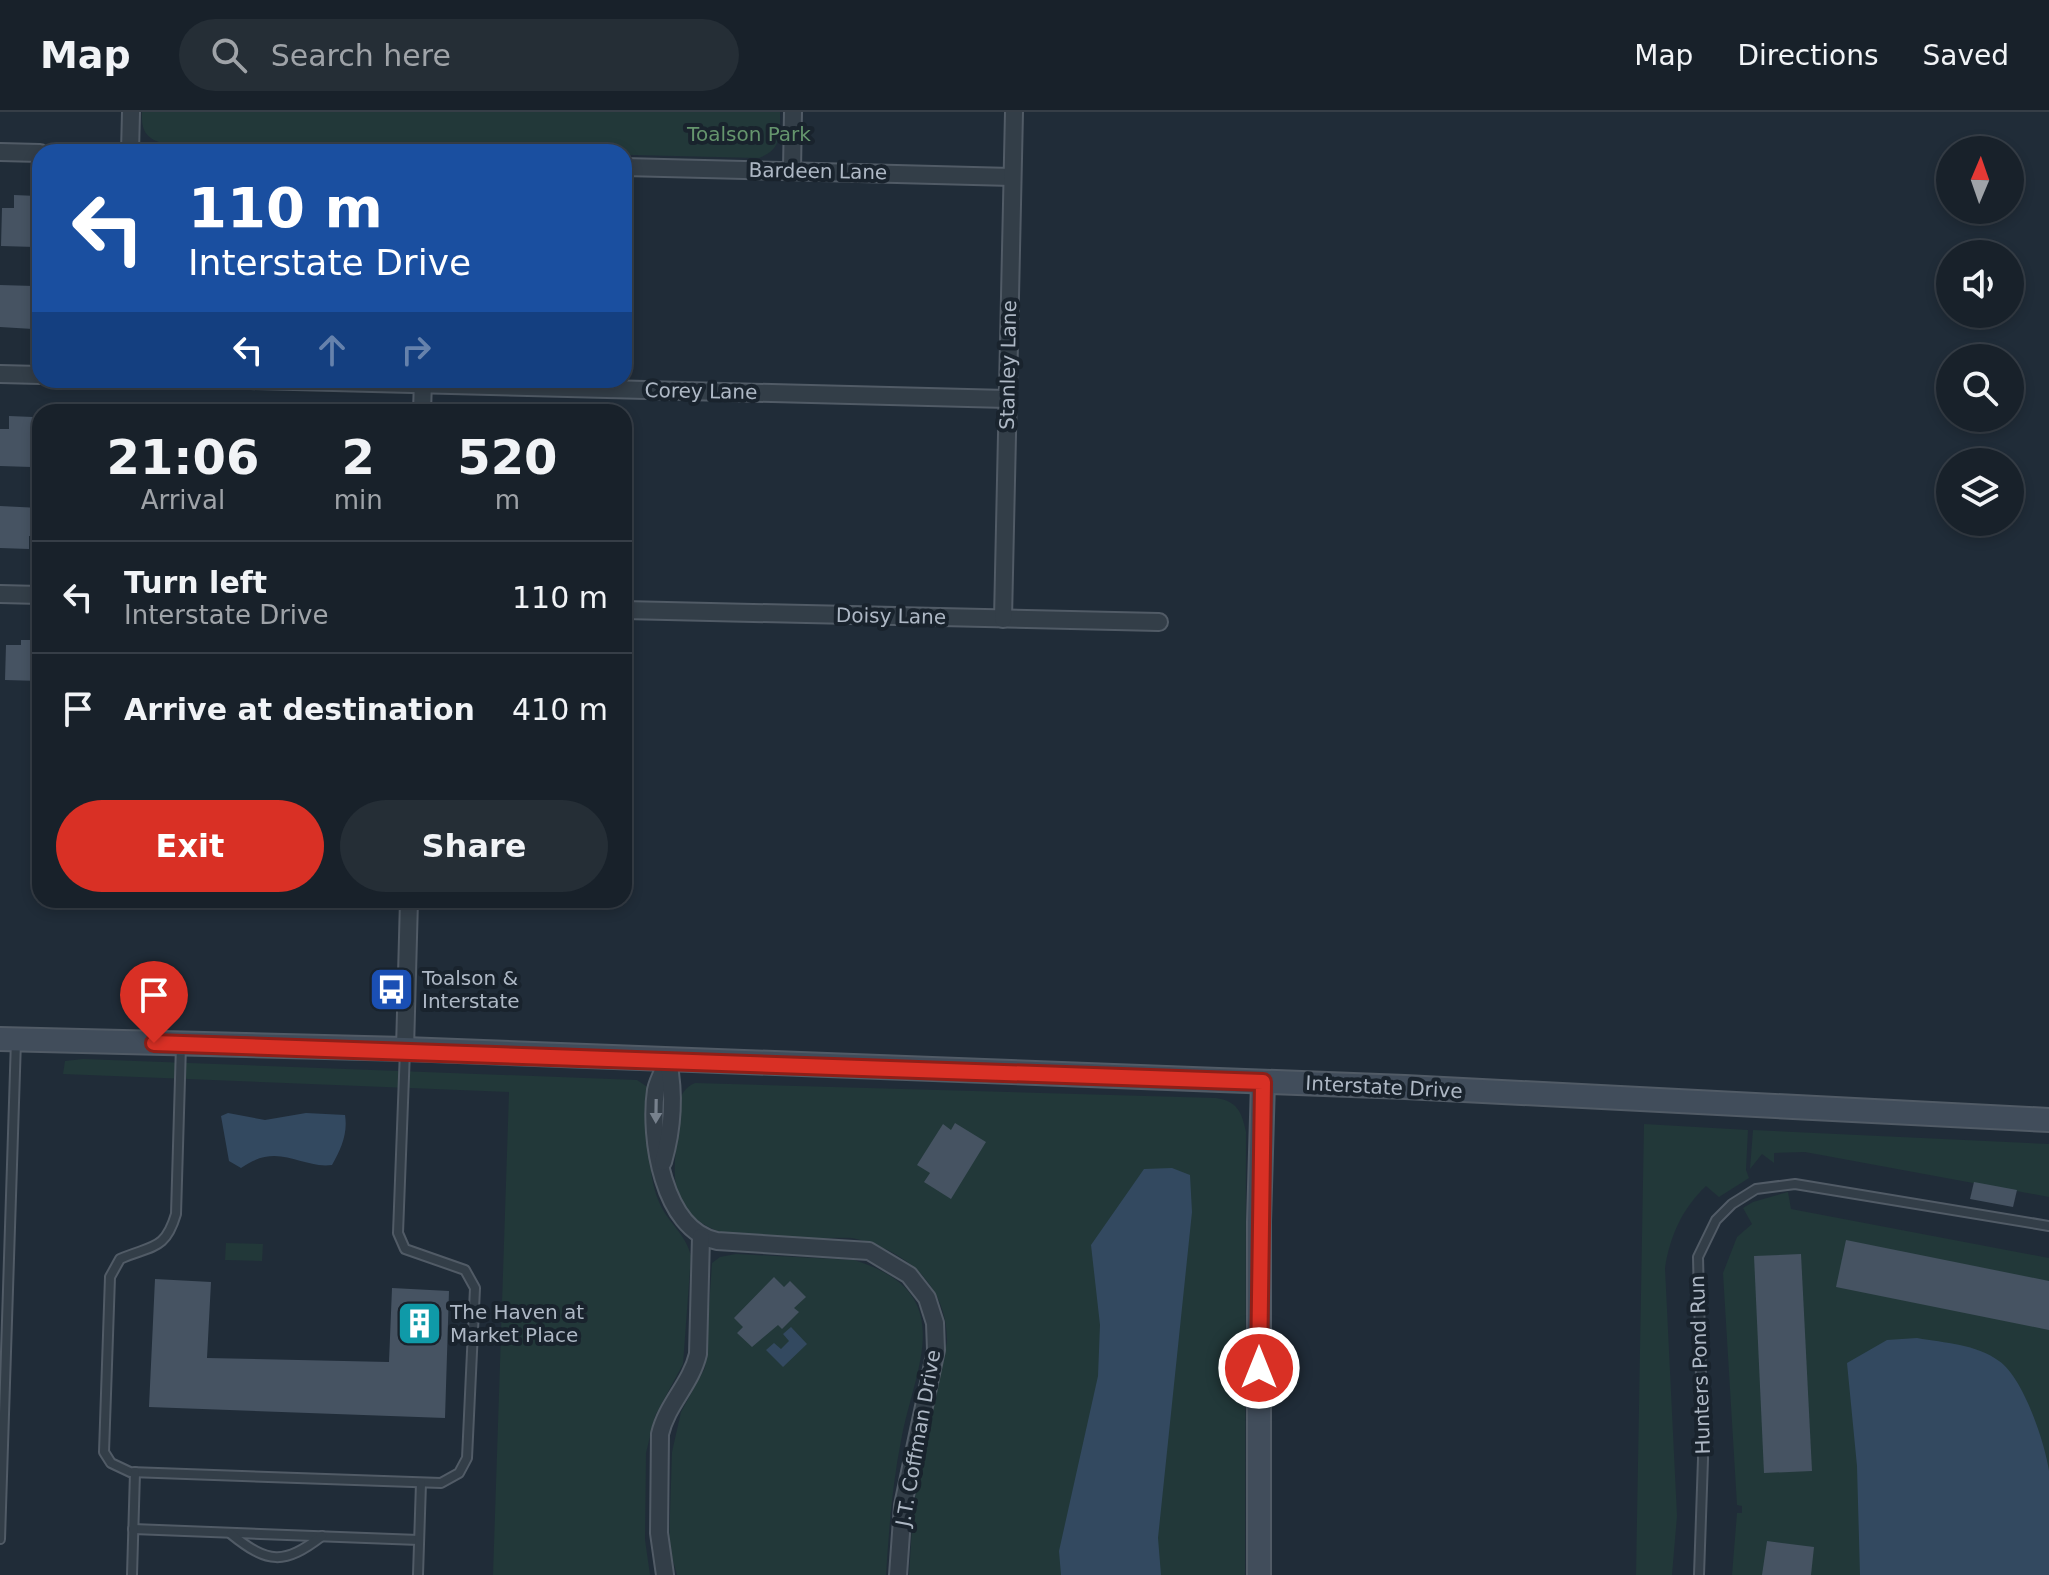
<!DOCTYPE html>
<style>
body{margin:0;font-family:"DejaVu Sans",sans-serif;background:#252e36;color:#f1f3f6;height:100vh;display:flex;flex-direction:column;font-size:30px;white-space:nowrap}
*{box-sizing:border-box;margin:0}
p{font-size:26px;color:#9fa3a8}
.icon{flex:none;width:44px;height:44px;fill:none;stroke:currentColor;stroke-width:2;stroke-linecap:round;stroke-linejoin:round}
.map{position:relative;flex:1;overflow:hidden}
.sheet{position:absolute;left:32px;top:292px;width:600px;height:504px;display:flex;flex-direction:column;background:#18212a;border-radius:24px;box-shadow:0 4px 12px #0003,0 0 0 2px #363e47}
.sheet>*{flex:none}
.hud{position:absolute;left:32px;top:32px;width:600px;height:244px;border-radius:24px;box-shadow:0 4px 12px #0003,0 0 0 2px #363e47;background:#1a4fa0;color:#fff;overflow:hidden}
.needle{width:52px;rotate:2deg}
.buttons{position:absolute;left:1936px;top:24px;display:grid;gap:16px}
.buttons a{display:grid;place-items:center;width:88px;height:88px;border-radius:50%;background:#18212a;box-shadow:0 4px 12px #0003,0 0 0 2px #363e47;font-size:40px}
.pin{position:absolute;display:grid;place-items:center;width:68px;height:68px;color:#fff;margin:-82px -34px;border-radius:50% 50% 50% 0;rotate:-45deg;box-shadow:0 0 8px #0007}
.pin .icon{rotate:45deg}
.me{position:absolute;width:88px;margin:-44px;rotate:0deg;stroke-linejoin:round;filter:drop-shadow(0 0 6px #0008)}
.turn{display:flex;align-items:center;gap:28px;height:168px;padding:0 24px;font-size:36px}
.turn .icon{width:104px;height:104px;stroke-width:2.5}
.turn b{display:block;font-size:56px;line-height:68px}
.lanes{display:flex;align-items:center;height:76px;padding:0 24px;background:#0003;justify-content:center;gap:40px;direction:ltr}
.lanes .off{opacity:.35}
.eta{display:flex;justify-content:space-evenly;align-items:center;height:136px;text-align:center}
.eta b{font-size:48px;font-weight:700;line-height:56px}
.action{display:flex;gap:16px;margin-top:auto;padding:16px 24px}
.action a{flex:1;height:92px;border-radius:48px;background:#d93025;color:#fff;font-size:32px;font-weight:700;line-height:92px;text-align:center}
.action a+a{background:#252e36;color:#f1f3f6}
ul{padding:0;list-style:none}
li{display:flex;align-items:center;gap:24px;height:112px;padding:0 24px;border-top:2px solid #363e47}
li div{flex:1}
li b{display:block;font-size:30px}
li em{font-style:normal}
header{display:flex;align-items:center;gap:48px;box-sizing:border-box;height:112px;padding:0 40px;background:#18212a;border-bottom:2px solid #363e47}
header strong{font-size:38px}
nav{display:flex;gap:44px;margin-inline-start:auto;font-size:28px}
.search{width:560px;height:72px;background:#252e36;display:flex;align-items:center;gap:20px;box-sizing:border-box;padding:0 28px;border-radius:44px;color:#9fa3a8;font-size:30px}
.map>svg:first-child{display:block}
</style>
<header>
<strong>Map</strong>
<div class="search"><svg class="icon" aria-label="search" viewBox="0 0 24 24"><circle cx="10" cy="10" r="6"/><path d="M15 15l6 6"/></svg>Search here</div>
<nav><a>Map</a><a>Directions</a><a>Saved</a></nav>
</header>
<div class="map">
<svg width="2049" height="1463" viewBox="0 0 2049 1463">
<rect width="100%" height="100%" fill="#202c38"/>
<g fill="#223839">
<path d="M142 0H780C780 23 782 37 759 46L165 32C146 27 141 19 142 0Z"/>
<path d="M83 947 637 968 649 976C650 1011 645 1058 659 1090 668 1111 686 1122 691 1144L683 1252 655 1304 646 1341 645 1428 650 1463H493L509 980 63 962 65 949Z"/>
<path d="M695 971 1216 986C1237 989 1242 1000 1246 1020L1245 1463H909L913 1400 924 1329 947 1230C948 1173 905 1137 852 1126 797 1124 691 1145 676 1073 673 1058 676 1039 677 1024 678 1004 674 980 695 971Z"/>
<path d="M1644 1012 1748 1018 1746 1058 1749 1066 1719 1085 1706 1074C1682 1097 1670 1124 1665 1156L1677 1404 1672 1463H1636Z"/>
<path d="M1753 1018 2049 1032V1085L1805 1040 1774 1041V1051L1762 1042 1750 1057Z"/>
<path d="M1788 1080 1791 1097 2049 1146V1463H1732L1737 1401H1742V1394L1737 1393 1723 1161 1737 1125 1752 1112 1743 1096 1753 1090Z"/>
<path d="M226 1131 263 1132 262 1149 225 1148Z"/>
<path d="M736 1142 854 1148C961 1181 915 1253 901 1329 892 1374 889 1418 886 1463H677L669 1434 672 1340 681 1300 705 1256 712 1151 720 1145Z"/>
</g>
<g fill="#334960">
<path d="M228 1001 265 1008 306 1001 345 1003C348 1022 341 1037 332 1053 300 1057 279 1029 241 1056L229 1049 221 1004Z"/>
<path d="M1172 1056 1190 1063 1192 1100 1158 1426 1161 1463H1061L1059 1439 1098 1264 1100 1213 1091 1133 1144 1057Z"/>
<path d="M791 1215 807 1232 783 1255 766 1238 774 1231 781 1237 789 1229 783 1222Z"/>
<path d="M1917 1226C1945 1231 1976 1232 1999 1249 2023 1265 2045 1331 2049 1359 2049 1392 2049 1430 2049 1463H1860L1857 1354 1847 1251 1887 1228Z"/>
</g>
<g fill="#465362">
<path d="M14 83 37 84 35 135 1 134 2 96H14Z"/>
<path d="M0 173 34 174 33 217 0 215Z"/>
<path d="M9 304 33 305 31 355 0 354V317H9Z"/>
<path d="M0 394 40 396V424H29V437L0 436Z"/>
<path d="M21 528H40V569L5 568 6 533H21Z"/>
<path d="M955 1011 986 1030 951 1087 924 1070 930 1061 917 1053 943 1012 951 1018Z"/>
<path d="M1974 1070 2017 1078 2013 1095 1970 1087Z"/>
<path d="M1846 1128 2049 1169V1218L1836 1175Z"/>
<path d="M1801 1142 1812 1359 1764 1361 1754 1144Z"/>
<path d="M774 1165 784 1175 790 1169 806 1185 794 1196 799 1200 782 1217 778 1213 752 1235 737 1221 743 1215 734 1206Z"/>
<path d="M155 1167 211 1170 207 1246 389 1250 392 1176 449 1179 445 1306 149 1295Z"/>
<path d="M1767 1429 1814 1435 1811 1463H1762Z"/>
</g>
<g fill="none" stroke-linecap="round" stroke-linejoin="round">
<defs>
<g id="service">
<path d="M181 933 176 1102C165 1139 152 1133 120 1147L110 1165 104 1340 111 1351 130 1360 441 1371 459 1361 467 1346 475 1176 465 1158 405 1137 398 1121 405 938"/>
<path d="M133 1417 419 1428"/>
<path d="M231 1422C268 1452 284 1453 322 1424"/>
<path d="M0 1427 16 928"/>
<path d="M132 1463 135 1360"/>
<path d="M418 1463 421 1371"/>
<path d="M1699 1463 1703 1347 1698 1145 1716 1108 1732 1092 1756 1077 1795 1072 2049 1114"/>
</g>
<g id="minor">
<path d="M0 40 40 41"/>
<path d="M130 40 131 0"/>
<path d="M624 55 1012 65"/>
<path d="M792 58 793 0"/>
<path d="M0 262 40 263"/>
<path d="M251 268 1007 287"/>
<path d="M422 300 423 268"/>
<path d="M0 482 40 483"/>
<path d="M624 498 1159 510"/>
<path d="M1003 507 1014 0"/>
<path d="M405 937 409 788"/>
<path d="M668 949C664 958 658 968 656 978 649 1025 663 1118 717 1129L869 1139 909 1163 927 1186 935 1211 936 1238 903 1393 898 1463"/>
<path d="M663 1050C673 1015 675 984 668 949"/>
<path d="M665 1463 659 1421 660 1322C667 1292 691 1272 698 1242L701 1125"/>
</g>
<g id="secondary">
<path d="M0 927 405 937 1405 975 2049 1008"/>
<path d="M1259 1463V1110L1263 970"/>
</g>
</defs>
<use href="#service" stroke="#515b66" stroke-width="12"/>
<use href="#minor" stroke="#515b66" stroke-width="20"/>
<use href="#secondary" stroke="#515b66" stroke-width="26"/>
<use href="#service" stroke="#333e48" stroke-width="8"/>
<use href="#minor" stroke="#333e48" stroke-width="16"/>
<use href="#secondary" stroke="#414d5b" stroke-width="22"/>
</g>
<defs><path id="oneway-solid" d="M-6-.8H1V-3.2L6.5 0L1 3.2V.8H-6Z" transform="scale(2)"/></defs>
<use fill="#77818d" href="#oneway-solid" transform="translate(656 999) rotate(91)"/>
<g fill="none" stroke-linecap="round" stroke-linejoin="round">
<defs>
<path id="route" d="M154 931 1263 970 1259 1256"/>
</defs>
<use href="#route" stroke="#8d1f18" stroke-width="20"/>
<use href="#route" stroke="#d93025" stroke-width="14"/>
</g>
<defs>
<symbol id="bus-square" viewBox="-11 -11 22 22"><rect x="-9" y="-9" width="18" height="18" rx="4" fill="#1a4fb4" stroke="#19232d"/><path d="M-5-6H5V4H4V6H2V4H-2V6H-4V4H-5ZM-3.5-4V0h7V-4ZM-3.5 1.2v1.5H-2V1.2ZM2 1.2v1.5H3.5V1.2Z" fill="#fff"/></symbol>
<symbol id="building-square" viewBox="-11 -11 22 22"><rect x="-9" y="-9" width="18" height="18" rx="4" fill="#0f9aa8" stroke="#19232d"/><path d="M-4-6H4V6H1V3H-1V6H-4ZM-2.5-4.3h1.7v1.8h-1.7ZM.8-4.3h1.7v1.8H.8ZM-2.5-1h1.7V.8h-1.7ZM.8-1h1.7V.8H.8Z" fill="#fff"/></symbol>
</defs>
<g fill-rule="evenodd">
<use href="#bus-square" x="366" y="852" width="51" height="51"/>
<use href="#building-square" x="394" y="1186" width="51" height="51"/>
</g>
<g text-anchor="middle" stroke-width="8" stroke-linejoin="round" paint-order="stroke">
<g font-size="20" fill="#65956d" stroke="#19232d">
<text x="749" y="29">Toalson Park</text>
</g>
<g font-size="20" fill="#aeb8c5" stroke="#19232d">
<text transform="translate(818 59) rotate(1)" y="7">Bardeen Lane</text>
<text transform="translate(1008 253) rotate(-89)" y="7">Stanley Lane</text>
<text transform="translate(701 279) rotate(1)" y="7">Corey Lane</text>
<text transform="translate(891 504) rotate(1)" y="7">Doisy Lane</text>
<text transform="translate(1384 975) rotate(3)" y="7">Interstate Drive</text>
<text transform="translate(1700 1253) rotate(-92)" y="7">Hunters Pond Run</text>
<text transform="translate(918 1326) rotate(-80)" y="7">J.T. Coffman Drive</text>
</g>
<g font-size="20" fill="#aeb8c5" stroke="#19232d" text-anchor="start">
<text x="422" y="873">Toalson &amp;<tspan x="422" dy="23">Interstate</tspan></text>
<text x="450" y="1207">The Haven at<tspan x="450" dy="23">Market Place</tspan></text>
</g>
</g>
</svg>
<div class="buttons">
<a><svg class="needle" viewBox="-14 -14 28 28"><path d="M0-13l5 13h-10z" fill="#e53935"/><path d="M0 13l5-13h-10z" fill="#9fa3a8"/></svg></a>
<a><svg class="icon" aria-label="sound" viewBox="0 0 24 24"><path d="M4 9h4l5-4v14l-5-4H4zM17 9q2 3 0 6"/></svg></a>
<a><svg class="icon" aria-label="search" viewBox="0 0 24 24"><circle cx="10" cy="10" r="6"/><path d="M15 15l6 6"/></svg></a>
<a><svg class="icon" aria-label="layers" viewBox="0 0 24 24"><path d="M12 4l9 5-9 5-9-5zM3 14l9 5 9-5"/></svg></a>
</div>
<div class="pin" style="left:154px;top:931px;background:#d93025"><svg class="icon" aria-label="arrive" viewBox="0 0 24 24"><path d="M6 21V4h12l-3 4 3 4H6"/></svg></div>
<svg class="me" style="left:1259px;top:1256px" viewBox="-20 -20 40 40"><circle r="17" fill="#d93025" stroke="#fff" stroke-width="3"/><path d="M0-11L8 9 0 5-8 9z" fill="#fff"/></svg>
<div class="hud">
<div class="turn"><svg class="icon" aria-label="left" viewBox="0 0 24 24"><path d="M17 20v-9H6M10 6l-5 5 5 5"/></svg><div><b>110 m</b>Interstate Drive</div></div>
<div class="lanes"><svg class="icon" aria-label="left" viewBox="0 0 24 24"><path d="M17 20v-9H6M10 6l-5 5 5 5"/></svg><svg class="icon off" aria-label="ahead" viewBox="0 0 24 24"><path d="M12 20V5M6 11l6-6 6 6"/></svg><svg class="icon off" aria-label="right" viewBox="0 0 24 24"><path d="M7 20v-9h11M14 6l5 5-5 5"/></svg></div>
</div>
<section class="sheet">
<div class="eta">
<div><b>21:06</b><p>Arrival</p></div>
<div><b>2</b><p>min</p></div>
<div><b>520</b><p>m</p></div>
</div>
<ul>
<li><svg class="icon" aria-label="left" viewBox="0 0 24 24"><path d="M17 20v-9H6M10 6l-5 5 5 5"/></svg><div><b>Turn left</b><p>Interstate Drive</p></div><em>110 m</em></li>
<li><svg class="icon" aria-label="arrive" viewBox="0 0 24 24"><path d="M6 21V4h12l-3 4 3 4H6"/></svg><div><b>Arrive at destination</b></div><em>410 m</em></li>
</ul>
<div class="action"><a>Exit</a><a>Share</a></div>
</section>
</div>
